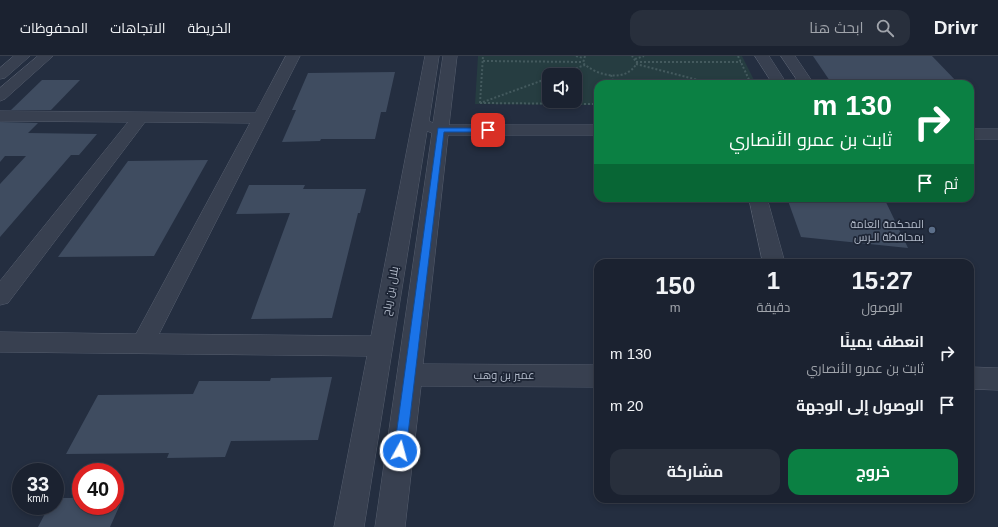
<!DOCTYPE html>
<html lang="ar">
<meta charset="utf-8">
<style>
body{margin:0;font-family:Helvetica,Cairo,sans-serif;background:#282f3c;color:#f1f3f6;direction:rtl;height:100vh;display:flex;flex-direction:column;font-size:15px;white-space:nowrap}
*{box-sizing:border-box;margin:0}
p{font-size:13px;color:#a0a4ab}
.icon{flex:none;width:22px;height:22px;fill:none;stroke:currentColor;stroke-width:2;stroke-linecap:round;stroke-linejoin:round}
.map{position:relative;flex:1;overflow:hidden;direction:ltr}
.details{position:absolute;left:594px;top:203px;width:380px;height:244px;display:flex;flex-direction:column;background:#1b2230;border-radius:12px;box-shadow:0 2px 6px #0003,0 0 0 1px #393f4c;direction:rtl}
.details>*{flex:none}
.top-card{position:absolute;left:594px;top:24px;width:380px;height:122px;border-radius:12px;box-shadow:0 2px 6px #0003,0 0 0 1px #393f4c;direction:rtl;background:#0b8043;color:#fff;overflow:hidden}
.tools{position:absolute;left:542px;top:12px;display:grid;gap:8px}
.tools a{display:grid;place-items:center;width:40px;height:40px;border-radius:8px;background:#1b2230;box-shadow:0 2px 6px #0003,0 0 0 1px #393f4c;font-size:20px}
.speed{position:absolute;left:12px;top:407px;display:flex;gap:8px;font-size:20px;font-weight:700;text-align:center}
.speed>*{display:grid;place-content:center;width:52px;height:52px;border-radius:50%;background:#1b2230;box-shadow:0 2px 6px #0003,0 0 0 1px #393f4c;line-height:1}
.speed small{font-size:10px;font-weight:400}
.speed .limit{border:6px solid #d22;background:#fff;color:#111}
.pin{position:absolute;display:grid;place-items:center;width:34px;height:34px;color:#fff;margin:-17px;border-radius:8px;box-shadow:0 2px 6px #0006}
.me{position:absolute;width:44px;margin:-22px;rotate:7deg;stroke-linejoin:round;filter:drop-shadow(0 0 3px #0008)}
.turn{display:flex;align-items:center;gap:14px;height:84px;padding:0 16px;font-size:18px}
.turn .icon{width:52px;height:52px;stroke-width:2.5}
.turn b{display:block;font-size:28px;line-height:34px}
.then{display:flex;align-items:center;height:38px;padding:0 16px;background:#0003;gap:8px;font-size:15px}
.eta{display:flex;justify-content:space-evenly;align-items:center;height:68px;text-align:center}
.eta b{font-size:24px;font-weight:700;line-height:28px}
.action{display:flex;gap:8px;margin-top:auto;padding:8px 16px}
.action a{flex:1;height:46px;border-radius:12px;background:#0b8043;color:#fff;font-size:16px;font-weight:700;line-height:46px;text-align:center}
.action a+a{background:#282f3c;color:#f1f3f6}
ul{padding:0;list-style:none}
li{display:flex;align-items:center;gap:12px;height:52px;padding:0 16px}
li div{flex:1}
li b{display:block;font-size:15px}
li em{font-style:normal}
header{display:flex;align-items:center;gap:24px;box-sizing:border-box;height:56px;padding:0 20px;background:#1b2230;border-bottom:1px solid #393f4c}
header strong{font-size:19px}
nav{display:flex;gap:22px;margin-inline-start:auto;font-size:14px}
.search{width:280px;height:36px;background:#282f3c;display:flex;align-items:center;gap:10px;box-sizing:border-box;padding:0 14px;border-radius:12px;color:#a0a4ab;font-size:15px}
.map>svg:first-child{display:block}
</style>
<header>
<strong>Drivr</strong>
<div class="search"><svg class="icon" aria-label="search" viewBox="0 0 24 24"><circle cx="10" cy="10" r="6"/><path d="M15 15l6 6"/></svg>ابحث هنا</div>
<nav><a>الخريطة</a><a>الاتجاهات</a><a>المحفوظات</a></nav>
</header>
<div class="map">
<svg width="998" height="471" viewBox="0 0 998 471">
<rect width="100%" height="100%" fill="#242e40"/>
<path fill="#263d41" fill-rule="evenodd" d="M478 0H742L756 28H598V49L475 48ZM549 19H575V45H549Z"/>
<g fill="#3f4c60">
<path d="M813 0H932L959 28H832Z"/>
<path d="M395 16 386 56H381L375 83H321L320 85 282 86 296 54H292L308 17Z"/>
<path d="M42 24H80L51 54H11Z"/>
<path d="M0 66 38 67 28 77 97 78 79 99H71L0 181V128L26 100H5L0 106Z"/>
<path d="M208 104 154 200 58 201 128 105Z"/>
<path d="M249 129H305L303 133H366L360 157H358L332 262 251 263 290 157 236 158Z"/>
<path d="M787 142H884L908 192 801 181Z"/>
<path d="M332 321 318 384 231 385 225 401 167 402 169 397 66 398 98 339 193 338 199 325H270L271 322Z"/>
<path d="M55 442H81V450H115V442H123L110 471H38L49 450H55Z"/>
</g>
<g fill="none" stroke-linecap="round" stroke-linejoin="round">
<defs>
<g id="minor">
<path d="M14 0H30L5 22 0 23V12Z"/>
<path d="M38 0H53L5 43 0 45V32Z"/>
<path d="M286 0H300L159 278 371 280 425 0H439L429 65 433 67 443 0H457L449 69H598V79H448L423 308 598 309V331L421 330 405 471H375L432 77 427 75 364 471H334L367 300 0 296V276L136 278 250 67 145 66 8 247 0 249V225L128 66 0 65V55L255 57Z"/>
<path d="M755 0H769L787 28H773Z"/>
<path d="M781 0H795L814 28H800Z"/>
<rect x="970" y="73" width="28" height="10"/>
<path d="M749 142H767L785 207H763Z"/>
<path d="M970 311 998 312V334L970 333Z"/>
</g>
</defs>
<use href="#minor" stroke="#565e6e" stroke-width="1"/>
<g stroke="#445a5e" stroke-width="2" stroke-dasharray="2 2" stroke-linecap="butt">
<path d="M576 0 583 2"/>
<path d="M585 0 583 7C597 20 626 27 637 7L632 0"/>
<path d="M738 0 751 28"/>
<path d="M635 3 644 0"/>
<path d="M483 5 583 6"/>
<path d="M636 6H741"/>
<path d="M636 8 714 28"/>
<path d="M557 19 585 9"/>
<path d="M611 19 614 28"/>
<path d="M483 46 549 22"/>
<path d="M480 47 598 48"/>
<path d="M480 47 483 0"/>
</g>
<use href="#minor" fill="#384050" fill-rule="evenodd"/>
</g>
<path fill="#1a73e8" stroke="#114b97" d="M438 72H488L491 74 488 76H444L406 395 404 399 400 400 396 399 394 395Z"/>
<circle fill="#5c6f8a" stroke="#1d2535" stroke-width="1.5" cx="932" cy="174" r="4"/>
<g text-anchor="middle" stroke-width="3.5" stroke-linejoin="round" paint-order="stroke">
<g font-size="11" fill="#b4bccb" stroke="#1d2535" text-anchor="end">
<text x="924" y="172">المحكمة العامة<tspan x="924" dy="13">بمحافظة الـرس</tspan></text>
</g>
<g font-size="11" fill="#b4bccb" stroke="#1d2535">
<text transform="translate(390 235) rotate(-80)" y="4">بلال بن رباح</text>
<text x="504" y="323">عمير بن وهب</text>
</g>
</g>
</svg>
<div class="tools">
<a><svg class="icon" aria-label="sound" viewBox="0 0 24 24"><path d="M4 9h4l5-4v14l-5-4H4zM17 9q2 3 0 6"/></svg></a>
</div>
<div class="speed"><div>33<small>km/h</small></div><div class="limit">40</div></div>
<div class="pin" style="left:488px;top:74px;background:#d93025"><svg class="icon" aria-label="arrive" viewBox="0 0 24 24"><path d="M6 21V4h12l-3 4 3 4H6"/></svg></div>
<svg class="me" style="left:400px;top:395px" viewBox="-20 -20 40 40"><circle r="17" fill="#1a73e8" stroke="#fff" stroke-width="3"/><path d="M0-11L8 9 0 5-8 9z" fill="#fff"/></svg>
<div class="top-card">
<div class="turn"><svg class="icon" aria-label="right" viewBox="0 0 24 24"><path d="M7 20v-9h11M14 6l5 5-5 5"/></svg><div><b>130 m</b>ثابت بن عمرو الأنصاري</div></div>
<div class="then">ثم<svg class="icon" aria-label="arrive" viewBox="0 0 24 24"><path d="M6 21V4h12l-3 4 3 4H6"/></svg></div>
</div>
<section class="details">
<div class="eta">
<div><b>15:27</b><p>الوصول</p></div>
<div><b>1</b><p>دقيقة</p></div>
<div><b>150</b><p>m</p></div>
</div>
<ul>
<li><svg class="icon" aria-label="right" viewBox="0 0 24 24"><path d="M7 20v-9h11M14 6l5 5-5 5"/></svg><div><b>انعطف يمينًا</b><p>ثابت بن عمرو الأنصاري</p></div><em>130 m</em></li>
<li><svg class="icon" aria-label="arrive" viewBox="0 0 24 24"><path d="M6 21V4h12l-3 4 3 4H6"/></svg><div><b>الوصول إلى الوجهة</b></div><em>20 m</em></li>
</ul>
<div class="action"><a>خروج</a><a>مشاركة</a></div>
</section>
</div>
